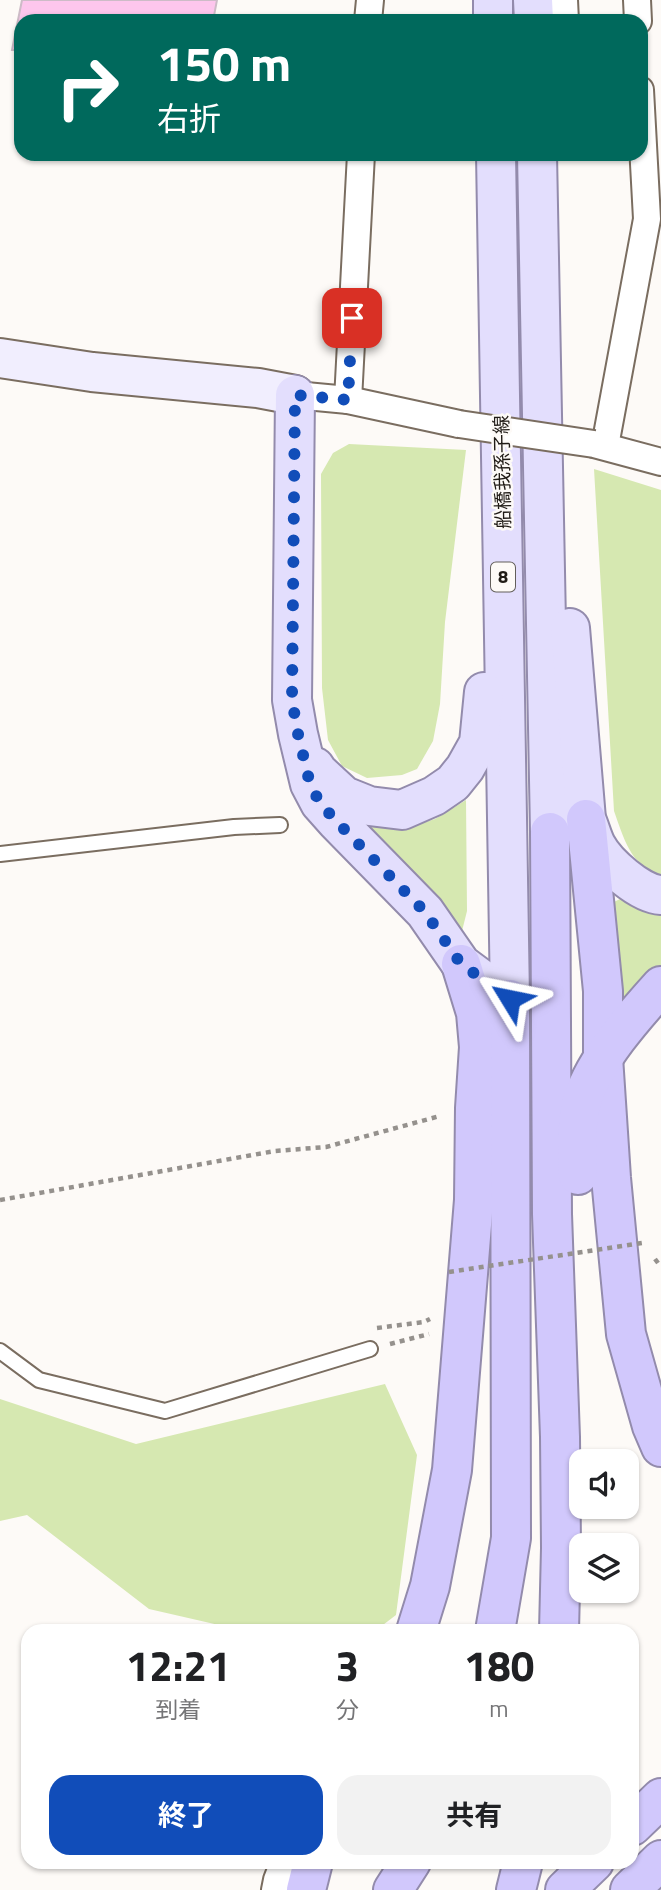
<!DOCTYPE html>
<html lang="ja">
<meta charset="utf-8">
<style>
body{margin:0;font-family:"Titillium Web","Noto Sans JP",sans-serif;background:#f2f2f2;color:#202124;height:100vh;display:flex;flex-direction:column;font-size:26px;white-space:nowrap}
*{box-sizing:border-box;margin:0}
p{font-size:23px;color:#757577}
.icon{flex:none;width:38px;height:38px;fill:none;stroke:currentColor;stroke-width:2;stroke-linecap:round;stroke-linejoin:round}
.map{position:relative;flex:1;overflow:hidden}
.side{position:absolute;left:21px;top:1624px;width:618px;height:245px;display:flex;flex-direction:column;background:#fff;border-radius:21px;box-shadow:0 2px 5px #0004}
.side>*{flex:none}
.banner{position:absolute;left:14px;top:14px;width:634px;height:147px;border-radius:21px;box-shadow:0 2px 5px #0004;background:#00695c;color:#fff;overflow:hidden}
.fabs{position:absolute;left:569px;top:1449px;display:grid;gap:14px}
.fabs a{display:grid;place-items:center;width:70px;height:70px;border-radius:14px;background:#fff;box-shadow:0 2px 5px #0004;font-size:35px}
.pin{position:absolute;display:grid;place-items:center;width:60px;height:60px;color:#fff;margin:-30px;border-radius:14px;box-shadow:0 4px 10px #0006}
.me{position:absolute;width:77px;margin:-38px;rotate:305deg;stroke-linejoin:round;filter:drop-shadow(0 0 5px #0008)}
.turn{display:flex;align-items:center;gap:24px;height:147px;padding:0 28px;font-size:32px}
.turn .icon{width:91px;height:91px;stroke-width:2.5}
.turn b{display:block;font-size:49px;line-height:60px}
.eta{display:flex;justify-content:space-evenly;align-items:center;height:119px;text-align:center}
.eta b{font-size:42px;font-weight:700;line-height:49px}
.button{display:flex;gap:14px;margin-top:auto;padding:14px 28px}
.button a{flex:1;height:80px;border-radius:21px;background:#114db9;color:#fff;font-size:28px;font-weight:700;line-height:80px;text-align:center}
.button a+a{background:#f2f2f2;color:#202124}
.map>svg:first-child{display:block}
</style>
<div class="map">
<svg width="661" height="1890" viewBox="0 0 661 1890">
<rect width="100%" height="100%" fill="#fdfaf7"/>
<g fill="#d6e8b1">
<path d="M349 444 466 450 445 622 440 704 433 741 417 769 402 775 367 778 342 766 328 740 322 688 321 474 333 453Z"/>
<path d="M594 469 661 490V875C631 868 623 836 614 811Z"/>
<path d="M466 800 467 911 462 931 417 879 357 819 404 829 435 819Z"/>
<path d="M620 899 661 912V968L625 1005 619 1003 614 902Z"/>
<path d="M385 1384 417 1455 396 1615 375 1631H245L149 1609 27 1515 0 1521V1399L136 1444Z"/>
</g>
<path fill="#fdc6ed" stroke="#cdbbc7" stroke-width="2" d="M22 0H217L213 21H21V50H12Z"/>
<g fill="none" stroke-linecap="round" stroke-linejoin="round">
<defs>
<g id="lane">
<path d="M0 854 234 827 280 825"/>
<path d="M0 1351 39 1380 165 1411 370 1349"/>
</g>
<g id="street">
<path d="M564 0 565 21"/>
<path d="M637 0 638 21"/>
<path d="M368 21 370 0"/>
<path d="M295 395 348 400 459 424"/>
<path d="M348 400 361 154"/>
<path d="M594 444 661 462"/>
<path d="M605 446 647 219 640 90"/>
<path d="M275 1890 277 1880 284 1862"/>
</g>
<path id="secondary" d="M0 358 92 372 258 388 295 395"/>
<g id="primary">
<path d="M493 0V21"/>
<path d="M533 0 534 21"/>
<path d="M496 154 510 999"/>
<path d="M537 154 550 832"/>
<path d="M295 395 292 700 298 734 310 784 320 803 336 821 425 912 461 964 488 984"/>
<path d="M570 628 586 819C590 828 592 837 596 845 606 864 640 894 661 895"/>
<path d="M315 767 317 771 344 796 369 806 402 810 434 796 453 783 465 768 479 743 484 692"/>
</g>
<g id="highway">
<path d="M586 819 603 991V1057L611 1178 626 1334 652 1426 661 1447"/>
<path d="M550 832 552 1214 560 1437 561 1548 559 1631"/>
<path d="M578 1175C578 1150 575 1122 583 1098 596 1059 633 1017 661 986"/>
<path d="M416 1631 430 1586 452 1470 474 1200 475 1108 479 1047 476 1013 461 964"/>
<path d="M495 1631 511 1538 510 999"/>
<path d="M632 1826 661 1798"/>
<path d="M306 1890 313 1862"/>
<path d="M393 1890 411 1862"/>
<path d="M516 1890 523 1862"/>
<path d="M565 1890 594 1862"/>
<path d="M630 1890 661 1860"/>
</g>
</defs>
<use href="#lane" stroke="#7a6d60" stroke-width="18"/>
<use href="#street" stroke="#7a6d60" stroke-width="30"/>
<use href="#secondary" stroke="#7a6d60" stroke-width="42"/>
<use href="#primary" stroke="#938bac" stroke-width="42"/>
<use href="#highway" stroke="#938bac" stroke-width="42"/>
<g stroke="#95918d" stroke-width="4.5" stroke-dasharray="5 5" stroke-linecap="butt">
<path d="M0 1200 275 1151 326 1147 440 1116"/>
<path d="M655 1259 661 1267"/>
<path d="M377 1328 424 1322 430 1319"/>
<path d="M390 1344 429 1334"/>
</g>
<use href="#lane" stroke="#fff" stroke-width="14"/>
<use href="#street" stroke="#fff" stroke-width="26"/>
<use href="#secondary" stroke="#f1eefe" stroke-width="38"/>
<use href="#primary" stroke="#e3defd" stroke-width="38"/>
<use href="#highway" stroke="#d1c8fc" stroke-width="38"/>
<defs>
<path id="street-bridge" d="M459 424 594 444"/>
</defs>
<use href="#street-bridge" stroke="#7a6d60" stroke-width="30" stroke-linecap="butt"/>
<path stroke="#95918d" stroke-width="4.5" stroke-dasharray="5 5" stroke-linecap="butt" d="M449 1272 642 1243"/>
<use href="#street-bridge" stroke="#fff" stroke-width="26"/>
</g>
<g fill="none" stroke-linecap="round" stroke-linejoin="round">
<path stroke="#114db9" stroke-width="12" stroke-dasharray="0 21.6" d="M352 318 348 400 295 395 292 700 298 734 310 784 320 803 336 821 425 912 461 964 510 999"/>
</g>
<g text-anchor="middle" stroke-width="5" stroke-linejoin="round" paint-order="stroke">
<rect fill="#fdfaf7" stroke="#625e5a" stroke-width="2" x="491" y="562.5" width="24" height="29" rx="5"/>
<g font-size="18" font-weight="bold" fill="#201b16">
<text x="503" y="583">8</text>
</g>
<g font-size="19" fill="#201b16" stroke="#fdfaf7">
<text transform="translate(502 472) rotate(-91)" y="7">船橋我孫子線</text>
</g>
</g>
</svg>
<div class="fabs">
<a><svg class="icon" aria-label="sound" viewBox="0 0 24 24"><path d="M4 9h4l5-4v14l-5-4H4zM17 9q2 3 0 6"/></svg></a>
<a><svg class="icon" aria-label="layers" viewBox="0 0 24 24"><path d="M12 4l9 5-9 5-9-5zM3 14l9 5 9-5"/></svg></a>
</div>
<div class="pin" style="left:352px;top:318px;background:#d93025"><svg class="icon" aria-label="arrive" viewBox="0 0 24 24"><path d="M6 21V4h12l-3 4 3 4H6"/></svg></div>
<svg class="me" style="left:510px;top:999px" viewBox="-20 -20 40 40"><path d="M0-17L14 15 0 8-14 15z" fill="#114db9" stroke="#fff" stroke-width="4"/></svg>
<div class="banner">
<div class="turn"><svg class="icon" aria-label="right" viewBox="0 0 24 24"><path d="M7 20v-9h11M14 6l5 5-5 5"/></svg><div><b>150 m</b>右折</div></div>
</div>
<section class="side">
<div class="eta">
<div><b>12:21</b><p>到着</p></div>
<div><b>3</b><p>分</p></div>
<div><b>180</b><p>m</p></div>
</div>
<div class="button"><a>終了</a><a>共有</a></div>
</section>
</div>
